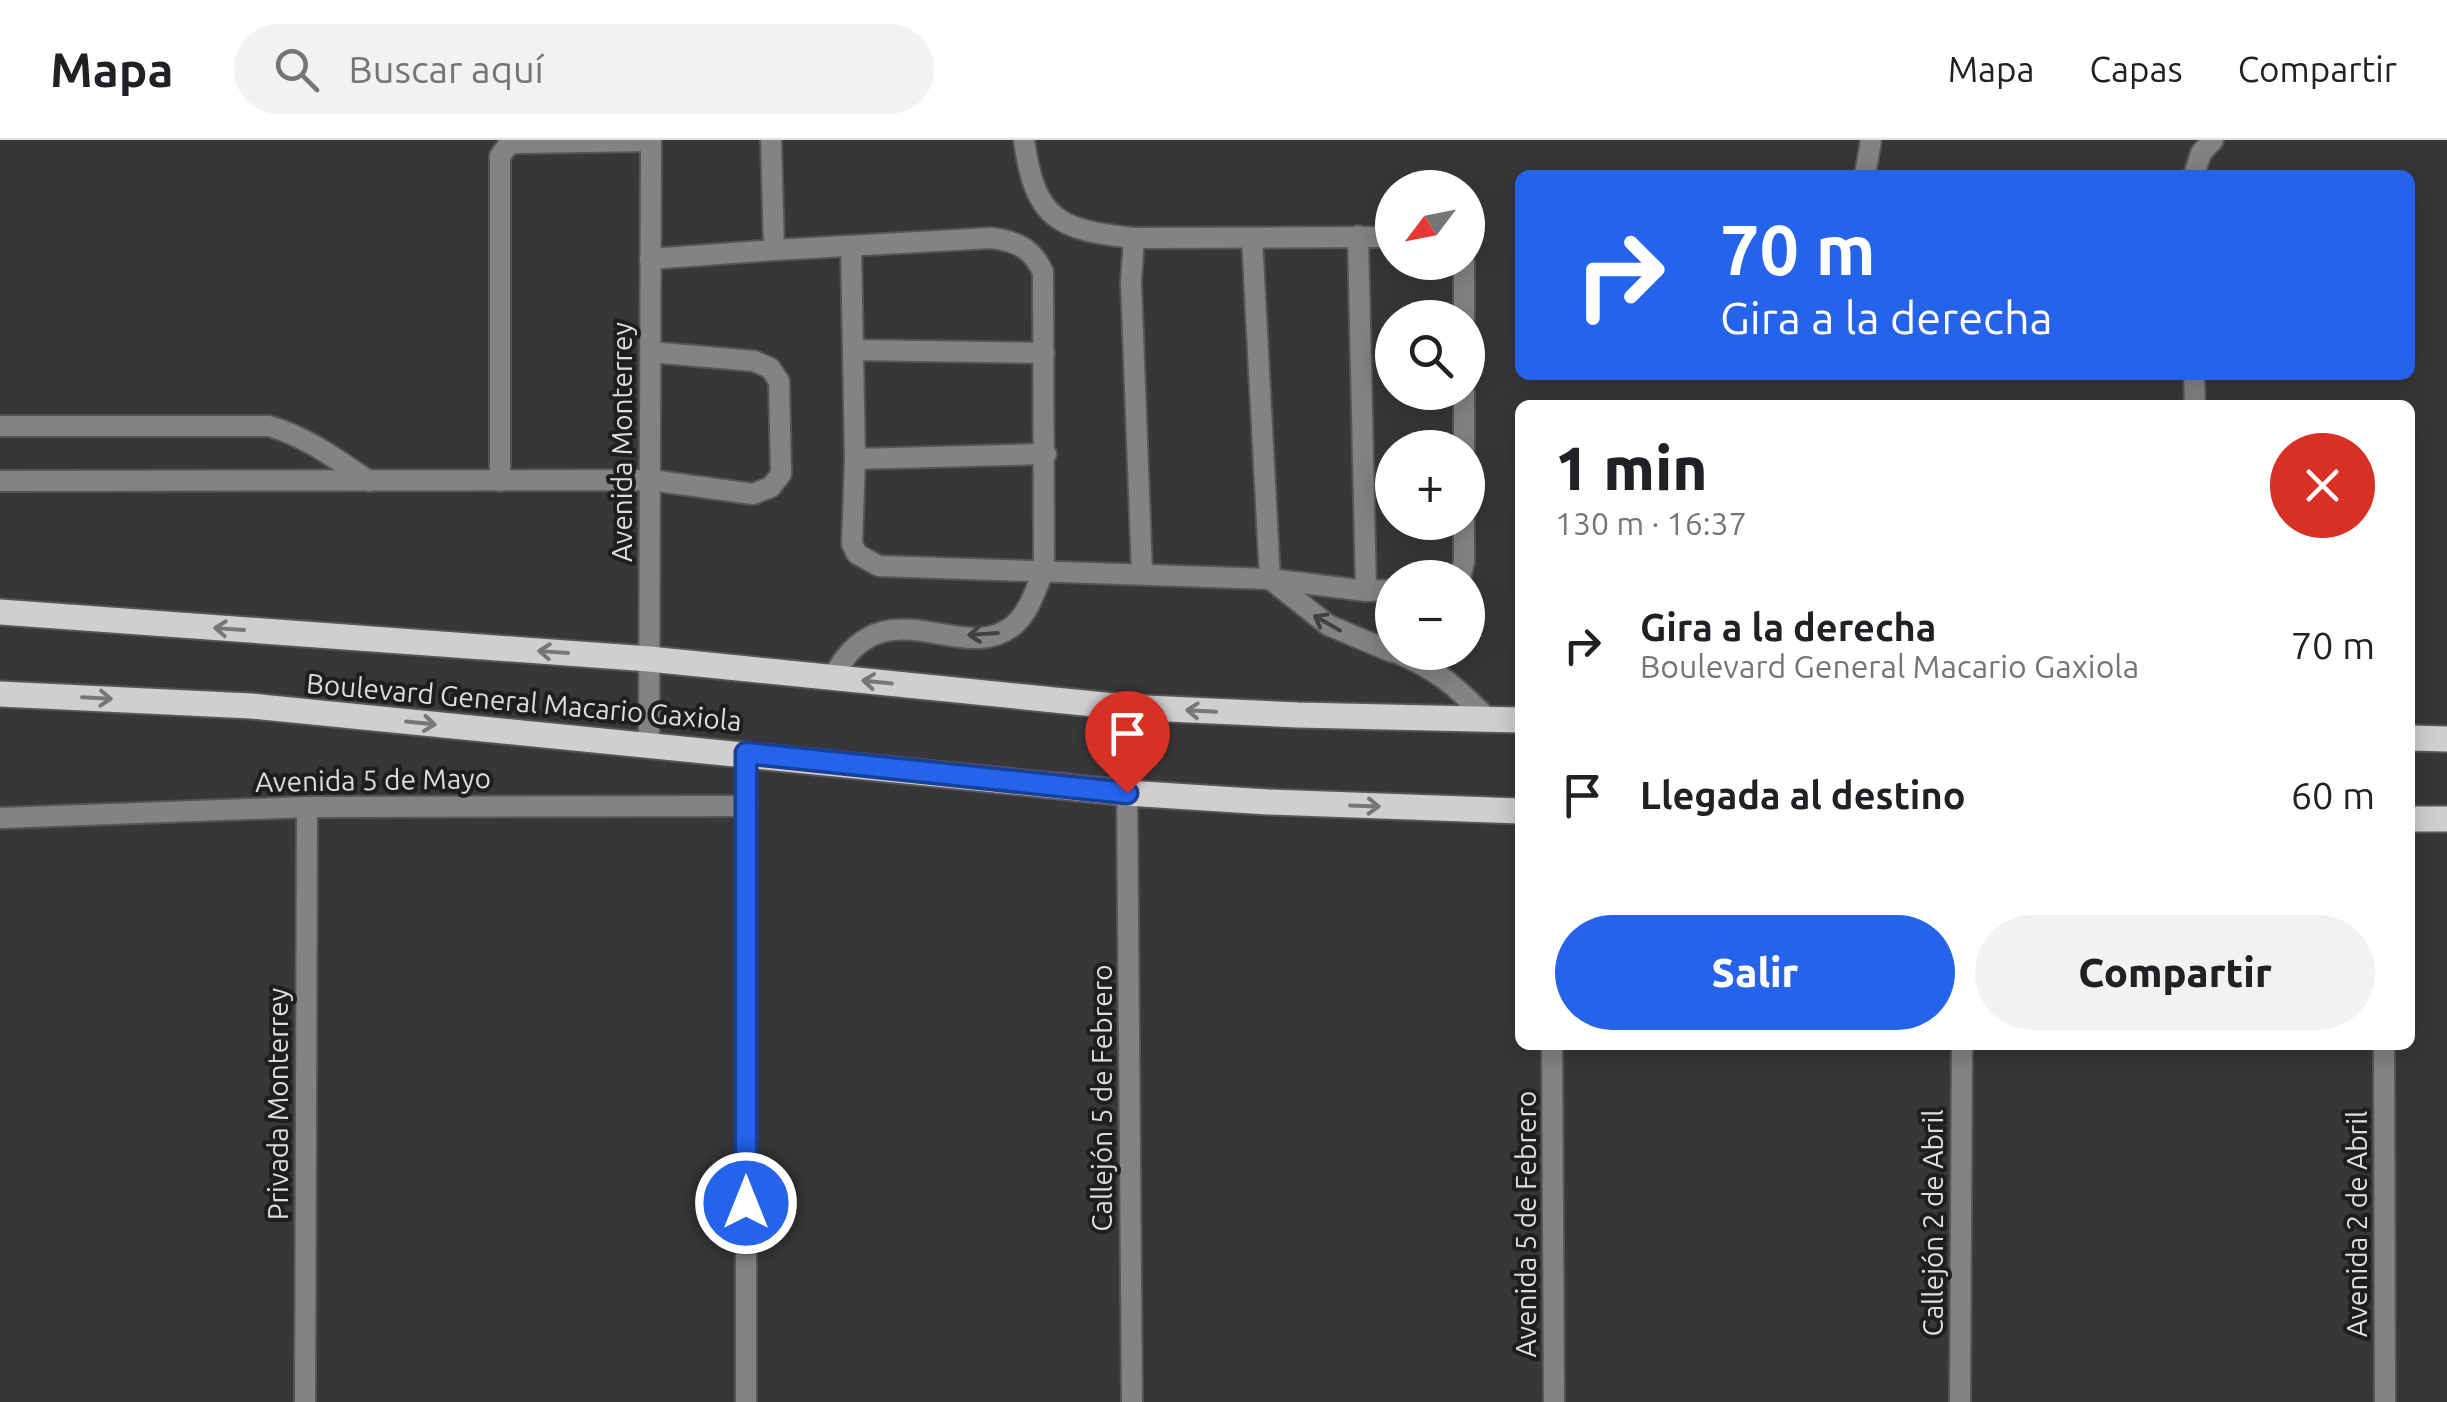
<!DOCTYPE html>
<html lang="es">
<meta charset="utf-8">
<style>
body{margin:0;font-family:Ubuntu,sans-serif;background:#f2f2f2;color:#202124;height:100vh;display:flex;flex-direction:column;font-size:38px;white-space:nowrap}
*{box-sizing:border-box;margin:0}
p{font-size:32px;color:#757577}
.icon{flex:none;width:55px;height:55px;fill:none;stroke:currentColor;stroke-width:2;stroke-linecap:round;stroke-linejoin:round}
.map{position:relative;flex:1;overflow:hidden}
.side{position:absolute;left:1515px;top:260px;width:900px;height:650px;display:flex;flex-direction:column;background:#fff;border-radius:15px;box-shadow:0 5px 25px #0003}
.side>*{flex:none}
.guide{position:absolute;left:1515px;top:30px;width:900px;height:210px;border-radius:15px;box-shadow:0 5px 25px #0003;background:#2563eb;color:#fff;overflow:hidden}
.needle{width:65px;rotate:238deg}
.fabs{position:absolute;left:1375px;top:30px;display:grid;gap:20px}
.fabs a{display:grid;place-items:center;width:110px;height:110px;border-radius:50%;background:#fff;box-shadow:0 5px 25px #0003;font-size:50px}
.pin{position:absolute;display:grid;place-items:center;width:85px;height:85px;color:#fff;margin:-102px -42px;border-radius:50% 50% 50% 0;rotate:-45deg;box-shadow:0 0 10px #0007}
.pin .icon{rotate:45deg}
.me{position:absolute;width:110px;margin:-55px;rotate:0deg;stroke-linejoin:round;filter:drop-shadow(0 0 8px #0008)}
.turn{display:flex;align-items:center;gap:35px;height:210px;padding:0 40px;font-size:45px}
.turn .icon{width:130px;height:130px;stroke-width:2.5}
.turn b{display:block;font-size:70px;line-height:85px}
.round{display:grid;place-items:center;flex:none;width:105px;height:105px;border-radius:52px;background:#f2f2f2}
.summary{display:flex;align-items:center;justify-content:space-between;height:170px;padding:0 40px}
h1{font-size:60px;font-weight:800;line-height:75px}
.button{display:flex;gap:20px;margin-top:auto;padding:20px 40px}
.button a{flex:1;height:115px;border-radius:60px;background:#2563eb;color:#fff;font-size:40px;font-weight:800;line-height:115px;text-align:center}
.button a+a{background:#f2f2f2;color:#202124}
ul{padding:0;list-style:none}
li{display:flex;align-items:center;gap:30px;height:150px;padding:0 40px}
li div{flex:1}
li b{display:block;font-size:38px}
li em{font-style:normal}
header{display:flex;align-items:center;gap:60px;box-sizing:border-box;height:140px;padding:0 50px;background:#fff;border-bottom:2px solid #e0e0e0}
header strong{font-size:48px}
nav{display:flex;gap:55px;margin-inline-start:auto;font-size:35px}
.search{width:700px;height:90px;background:#f2f2f2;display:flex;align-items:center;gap:25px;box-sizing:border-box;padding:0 35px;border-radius:55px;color:#757577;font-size:38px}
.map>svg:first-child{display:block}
</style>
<header>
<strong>Mapa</strong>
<div class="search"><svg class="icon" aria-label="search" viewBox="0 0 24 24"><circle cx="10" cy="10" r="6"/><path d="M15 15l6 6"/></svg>Buscar aquí</div>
<nav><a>Mapa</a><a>Capas</a><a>Compartir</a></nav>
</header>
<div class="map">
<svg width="2447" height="1262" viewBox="0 0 2447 1262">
<rect width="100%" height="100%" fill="#383639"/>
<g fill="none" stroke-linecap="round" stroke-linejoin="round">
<defs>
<g id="lane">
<path d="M1024 0C1035 80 1058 90 1134 98"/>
<path d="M1865 35 1871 0"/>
<path d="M2194 35 2201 13 2213 0"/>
<path d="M1358 96 1366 451"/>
<path d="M1252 98 1270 439 1328 485 1392 512"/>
<path d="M851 106 855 319 852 404 857 414 879 426 1270 439 1366 451 1392 450"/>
<path d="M774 110 991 98C1016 101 1032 108 1043 132L1044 430C1036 448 1030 471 1014 485 962 529 884 440 833 537"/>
<path d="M650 119 774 110 771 0"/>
<path d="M1464 122V178"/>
<path d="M853 210 1044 213"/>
<path d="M2194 235 2195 265"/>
<path d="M1464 252V308"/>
<path d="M0 286H269C307 297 336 319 369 341"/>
<path d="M855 319 1046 314"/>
<path d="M0 341 650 340 753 354 771 347 781 334 779 241 770 228 754 221 650 212"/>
<path d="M500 341V16L509 4 518 3 651 1"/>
<path d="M1142 433 1131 142 1134 98 1392 97"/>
<path d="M1460 438 1464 422V382"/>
<path d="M1395 512C1440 531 1455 546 1489 580"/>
</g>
<g id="street">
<path d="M649 605 651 0"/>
<path d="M746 613V1262"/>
<path d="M1127 653 1132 1262"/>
<path d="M0 678 307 667 747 666"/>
<path d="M1552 905 1554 1262"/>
<path d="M2384 905 2385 1262"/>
<path d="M305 1262 307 667"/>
<path d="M1960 1262 1962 905"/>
</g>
<g id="primary">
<path d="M0 472 649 519 1124 567 1298 575 1520 580"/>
<path d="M0 554 251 566 1127 653 1268 662 1520 671"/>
<path d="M2410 598 2447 599"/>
<path d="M2410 679H2447"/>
</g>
</defs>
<use href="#lane" stroke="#565457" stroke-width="24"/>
<use href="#street" stroke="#565457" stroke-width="24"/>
<use href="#primary" stroke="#565457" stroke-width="29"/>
<use href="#lane" stroke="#848384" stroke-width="20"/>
<use href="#street" stroke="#848384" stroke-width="20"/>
<use href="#primary" stroke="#d1ced1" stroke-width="25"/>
</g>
<defs><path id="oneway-shaft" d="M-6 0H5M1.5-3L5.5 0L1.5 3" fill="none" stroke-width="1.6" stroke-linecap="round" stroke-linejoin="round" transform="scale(2.5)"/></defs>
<g stroke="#424142">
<use href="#oneway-shaft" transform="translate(1327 483) rotate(-150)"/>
<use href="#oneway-shaft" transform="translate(983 494) rotate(176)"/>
</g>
<g stroke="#787678">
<use href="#oneway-shaft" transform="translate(229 489) rotate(-176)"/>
<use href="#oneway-shaft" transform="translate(553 512) rotate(-176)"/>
<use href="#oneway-shaft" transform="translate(877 542) rotate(-174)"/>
<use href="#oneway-shaft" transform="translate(97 558) rotate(3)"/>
<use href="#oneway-shaft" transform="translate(1201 571) rotate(-177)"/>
<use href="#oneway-shaft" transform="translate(421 583) rotate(6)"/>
<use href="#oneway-shaft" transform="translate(1365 666) rotate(2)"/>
</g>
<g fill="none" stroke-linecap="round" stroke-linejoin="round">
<defs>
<path id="route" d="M746 1063V613L1127 653"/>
</defs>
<use href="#route" stroke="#184099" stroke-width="25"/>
<use href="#route" stroke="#2563eb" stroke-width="18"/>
</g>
<g text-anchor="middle" stroke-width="8" stroke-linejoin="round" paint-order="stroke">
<g font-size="28" fill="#dedcde" stroke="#1f1e1f">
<text transform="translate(622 302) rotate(-90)" y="10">Avenida Monterrey</text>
<text transform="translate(524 562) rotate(5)" y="10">Boulevard General Macario Gaxiola</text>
<text transform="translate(373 640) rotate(-1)" y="10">Avenida 5 de Mayo</text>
<text transform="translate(1102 958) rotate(-90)" y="10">Callejón 5 de Febrero</text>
<text transform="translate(278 964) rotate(-90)" y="10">Privada Monterrey</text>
<text transform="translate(1933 1083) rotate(-90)" y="10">Callejón 2 de Abril</text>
<text transform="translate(1526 1084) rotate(-90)" y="10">Avenida 5 de Febrero</text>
<text transform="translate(2357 1084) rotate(-90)" y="10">Avenida 2 de Abril</text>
</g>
</g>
</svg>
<div class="fabs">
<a><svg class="needle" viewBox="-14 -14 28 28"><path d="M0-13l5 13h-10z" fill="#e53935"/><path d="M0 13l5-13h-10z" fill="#757577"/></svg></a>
<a><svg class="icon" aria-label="search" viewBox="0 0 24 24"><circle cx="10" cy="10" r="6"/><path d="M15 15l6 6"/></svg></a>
<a>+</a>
<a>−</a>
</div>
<div class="pin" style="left:1127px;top:653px;background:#d93025"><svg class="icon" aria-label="arrive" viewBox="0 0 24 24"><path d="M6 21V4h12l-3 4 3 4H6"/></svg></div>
<svg class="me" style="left:746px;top:1063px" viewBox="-20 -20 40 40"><circle r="17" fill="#2563eb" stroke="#fff" stroke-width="3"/><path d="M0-11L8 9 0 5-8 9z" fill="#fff"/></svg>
<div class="guide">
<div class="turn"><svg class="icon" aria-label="right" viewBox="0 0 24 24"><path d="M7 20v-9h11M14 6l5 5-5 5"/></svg><div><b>70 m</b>Gira a la derecha</div></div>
</div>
<section class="side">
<div class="summary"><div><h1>1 min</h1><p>130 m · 16:37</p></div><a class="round" style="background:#d93025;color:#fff"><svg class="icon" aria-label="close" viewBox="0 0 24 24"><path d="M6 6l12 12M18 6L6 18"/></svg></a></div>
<ul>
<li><svg class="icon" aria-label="right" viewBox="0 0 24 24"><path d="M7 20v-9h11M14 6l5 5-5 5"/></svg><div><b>Gira a la derecha</b><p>Boulevard General Macario Gaxiola</p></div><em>70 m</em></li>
<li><svg class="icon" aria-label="arrive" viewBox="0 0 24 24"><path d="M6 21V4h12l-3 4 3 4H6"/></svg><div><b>Llegada al destino</b></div><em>60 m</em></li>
</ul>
<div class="button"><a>Salir</a><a>Compartir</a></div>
</section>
</div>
